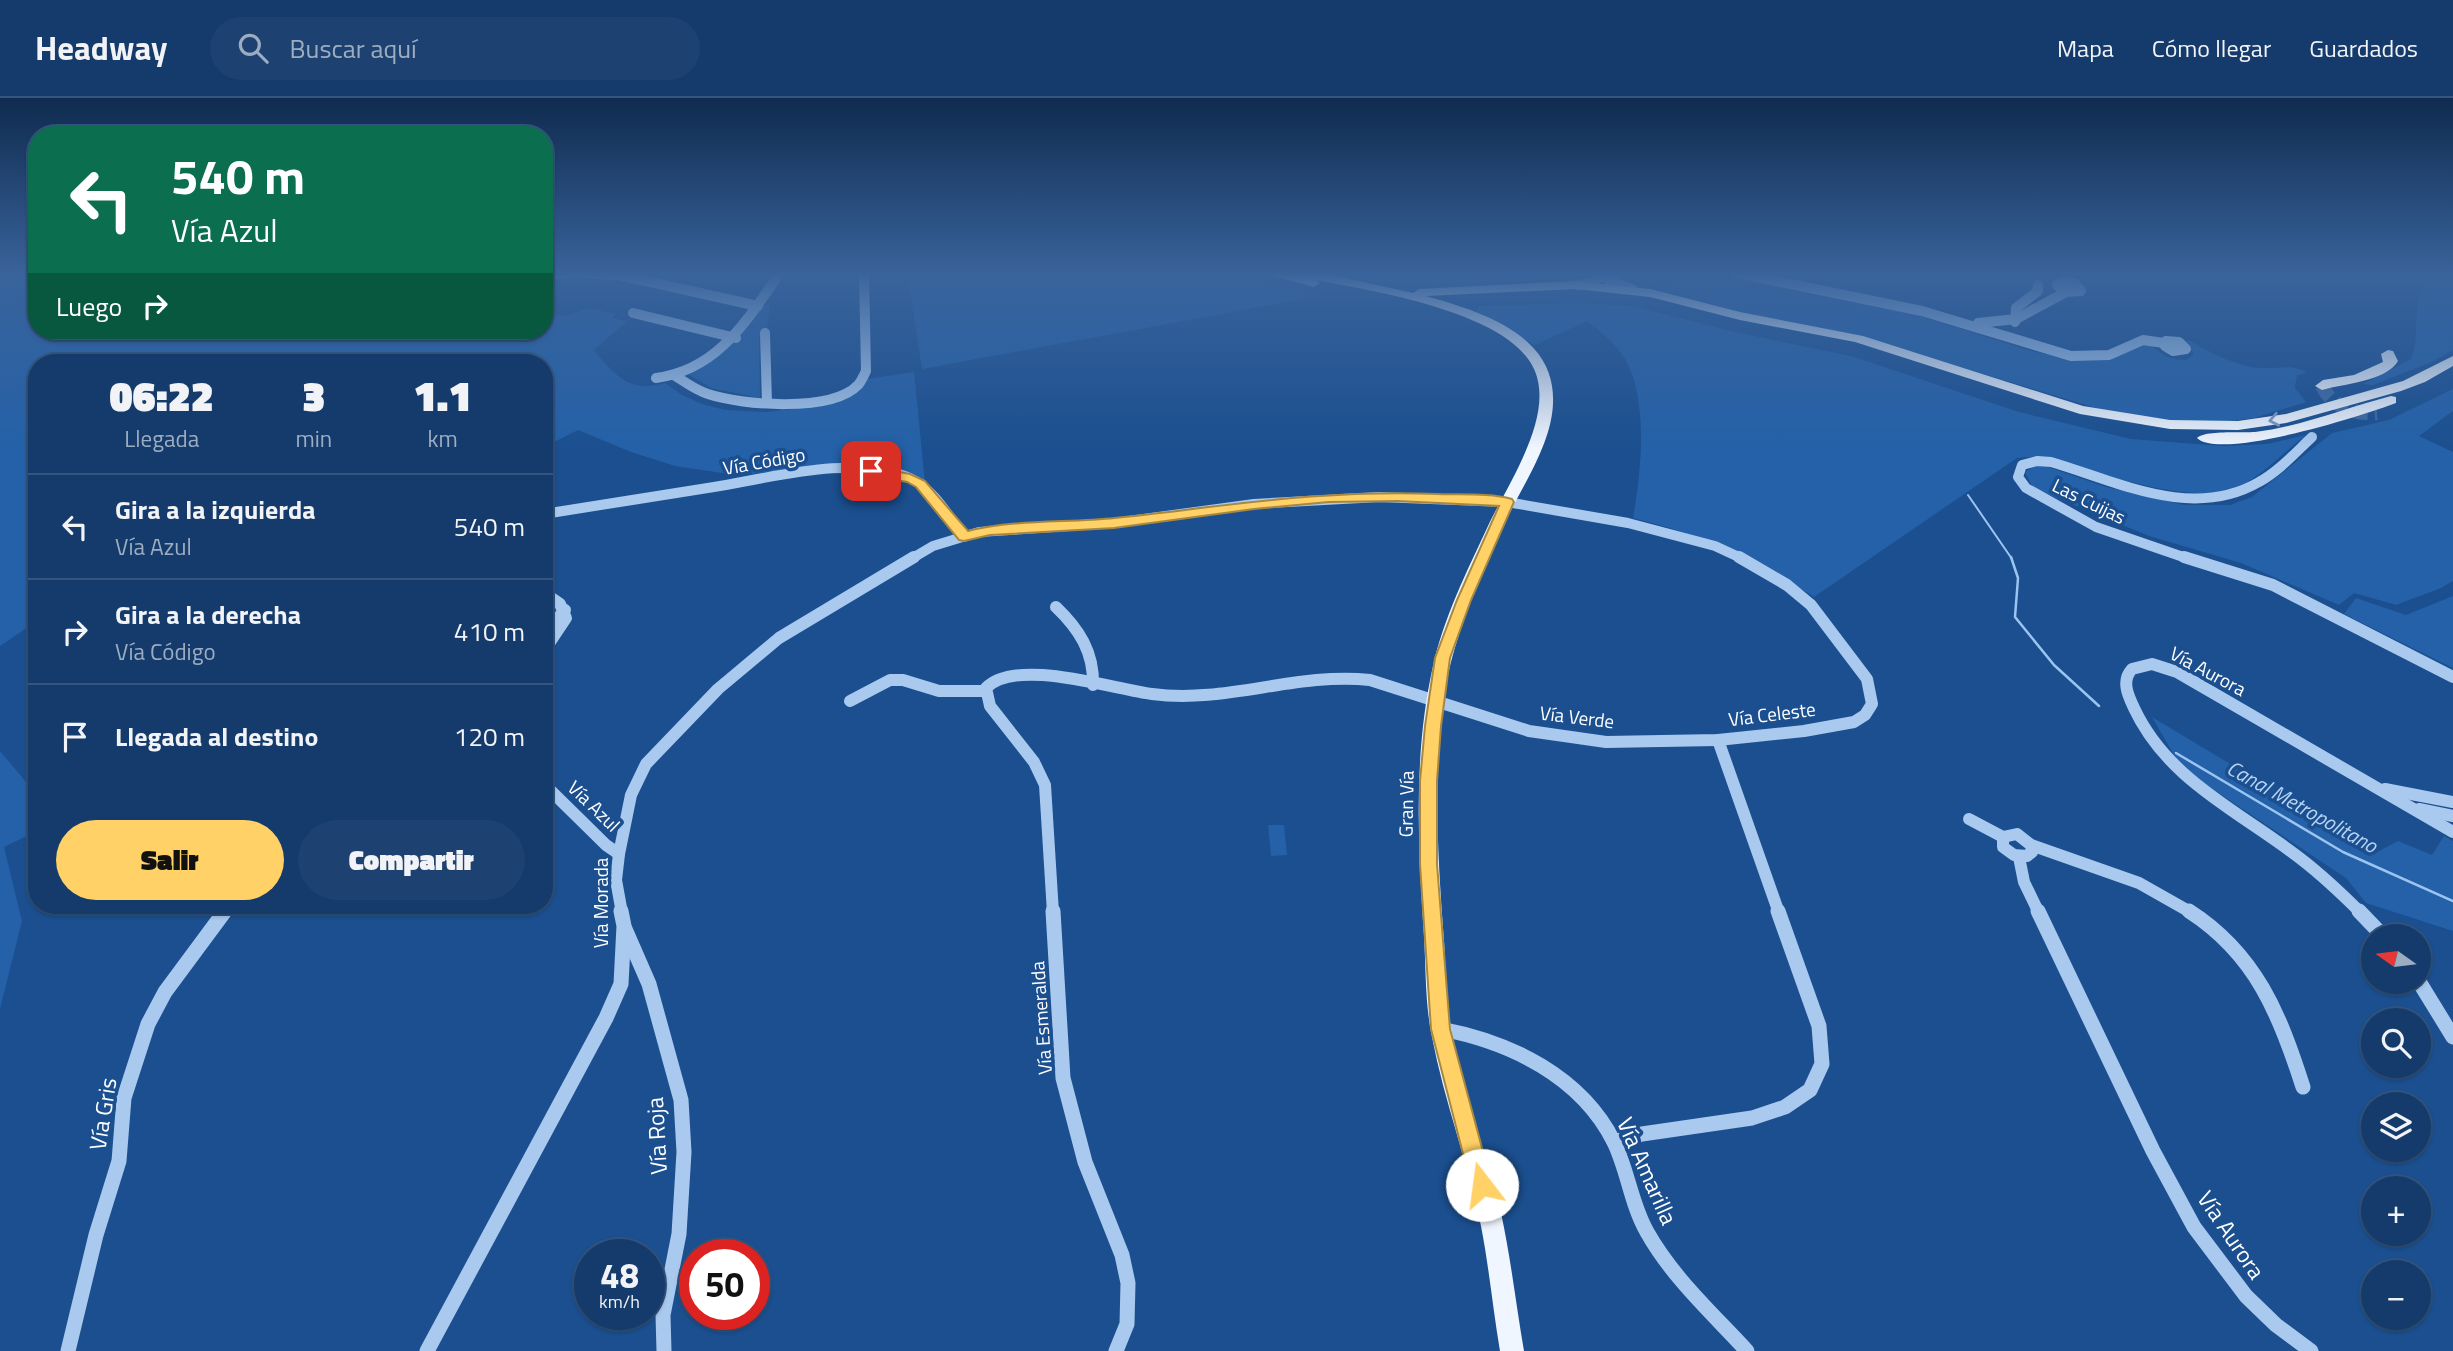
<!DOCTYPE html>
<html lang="es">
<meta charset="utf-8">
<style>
body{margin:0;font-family:"Titillium Web",sans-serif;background:#1d4271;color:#f1f3f6;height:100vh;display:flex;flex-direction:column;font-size:26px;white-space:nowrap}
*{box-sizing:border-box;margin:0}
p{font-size:23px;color:#9dadc1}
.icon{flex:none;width:38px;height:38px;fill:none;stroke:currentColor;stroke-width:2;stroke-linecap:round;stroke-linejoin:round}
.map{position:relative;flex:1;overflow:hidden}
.drawer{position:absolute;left:28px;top:256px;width:525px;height:560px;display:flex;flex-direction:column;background:#143b6b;border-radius:28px;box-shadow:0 2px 5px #0004,0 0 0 2px #33557e}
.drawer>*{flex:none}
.guide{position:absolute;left:28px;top:28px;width:525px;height:214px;border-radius:28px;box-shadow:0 2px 5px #0004,0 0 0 2px #33557e;background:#0b6e4f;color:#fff;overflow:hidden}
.needle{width:46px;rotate:284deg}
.tools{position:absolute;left:2361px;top:826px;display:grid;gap:14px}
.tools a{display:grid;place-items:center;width:70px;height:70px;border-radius:50%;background:#143b6b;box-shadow:0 2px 5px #0004,0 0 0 2px #33557e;font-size:35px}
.speed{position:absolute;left:574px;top:1141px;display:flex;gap:14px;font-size:35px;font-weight:700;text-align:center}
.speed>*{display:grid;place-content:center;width:91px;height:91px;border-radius:50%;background:#143b6b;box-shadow:0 2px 5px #0004,0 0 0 2px #33557e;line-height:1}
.speed small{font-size:18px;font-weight:400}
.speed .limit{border:10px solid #d22;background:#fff;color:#111}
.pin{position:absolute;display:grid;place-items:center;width:60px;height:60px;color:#fff;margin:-30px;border-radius:14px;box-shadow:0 4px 10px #0006}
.me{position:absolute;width:77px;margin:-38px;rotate:345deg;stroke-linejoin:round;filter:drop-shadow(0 0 5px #0008)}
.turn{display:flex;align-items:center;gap:24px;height:147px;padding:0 28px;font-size:32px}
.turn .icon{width:91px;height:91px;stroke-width:2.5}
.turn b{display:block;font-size:49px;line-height:60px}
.then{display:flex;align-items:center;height:66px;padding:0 28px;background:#0003;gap:14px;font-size:26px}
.eta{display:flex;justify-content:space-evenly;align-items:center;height:119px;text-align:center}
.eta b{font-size:42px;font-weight:800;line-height:49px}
.action{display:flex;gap:14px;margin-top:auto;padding:14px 28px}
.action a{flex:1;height:80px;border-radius:42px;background:#ffd166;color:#111;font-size:28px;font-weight:800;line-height:80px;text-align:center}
.action a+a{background:#1d4271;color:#f1f3f6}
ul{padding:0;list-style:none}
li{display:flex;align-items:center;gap:21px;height:105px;padding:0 28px;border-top:2px solid #33557e}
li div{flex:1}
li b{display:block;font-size:26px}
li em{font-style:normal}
header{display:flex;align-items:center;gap:42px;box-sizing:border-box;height:98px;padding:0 35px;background:#143b6b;border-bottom:2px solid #33557e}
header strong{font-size:33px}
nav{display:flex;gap:38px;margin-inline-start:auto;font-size:24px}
.search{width:490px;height:63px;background:#1d4271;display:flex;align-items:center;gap:18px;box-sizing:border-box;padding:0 24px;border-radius:38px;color:#9dadc1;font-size:26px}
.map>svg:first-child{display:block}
</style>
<header>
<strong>Headway</strong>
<div class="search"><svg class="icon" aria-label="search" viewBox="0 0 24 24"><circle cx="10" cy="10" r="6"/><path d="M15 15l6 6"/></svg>Buscar aquí</div>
<nav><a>Mapa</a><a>Cómo llegar</a><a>Guardados</a></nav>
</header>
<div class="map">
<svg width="2453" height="1253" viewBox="0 0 2453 1253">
<rect width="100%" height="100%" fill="#1b4f8f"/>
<g fill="#2461a8">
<path d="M0 175H37V233H544V215L566 218 588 210 616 216 612 220 627 223 594 252C616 278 628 295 665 285L682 297 702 306 725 312 766 314 824 307 867 281 914 274 925 385 906 378 824 366 771 375 729 376 675 368 631 354 578 332 544 349V264H37V523L0 548Z"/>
<path d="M907 175H1217L1325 197 922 271Z"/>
<path d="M1332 175H1595L1451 189 1382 185Z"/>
<path d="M1659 175H1724L1917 217 2031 253 2069 261H2104L2139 247H2152C2161 258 2172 262 2186 262L2194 256 2185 244 2189 242C2209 254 2229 264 2251 269 2270 273 2291 264 2307 275L2297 277 2295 290 2306 304 2254 320 2229 323H2175L2106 313 1859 238 1741 214 1653 192 1671 185Z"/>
<path d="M2429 175H2453V252L2434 263 2373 287 2363 286 2411 261C2419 242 2414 220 2419 200 2421 191 2430 184 2429 175Z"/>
<path d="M1582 205 1631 208 1735 234 1851 258 2019 314 2131 341 2223 348 2267 346 2306 337C2285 353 2265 375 2242 387 2207 407 2131 385 2095 374 2066 365 2048 356 2017 360L1814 499C1759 463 1697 435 1633 420 1641 375 1649 302 1625 261 1615 245 1601 234 1587 223L1535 247 1475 218 1479 208Z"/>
<path d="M761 207H770L767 231 759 239 760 300 711 290 686 275C724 258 739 241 761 207Z"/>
<path d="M2453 291V313L2419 338 2453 354V483L2441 490 2396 507 2354 495 2339 507 2241 465 2149 438 2033 390 2025 374 2039 366 2106 389 2184 407H2230L2252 399 2332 335 2389 322Z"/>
<path d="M2453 498V570L2344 516 2356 500 2406 517Z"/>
<path d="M2152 619 2377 754 2398 743 2432 757 2444 738 2453 743V833L2366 805 2346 780 2205 686 2178 664Z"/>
<path d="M0 653 37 697V733L4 749 22 823 0 911Z"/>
<path d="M1268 727H1284L1287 757 1271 758Z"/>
</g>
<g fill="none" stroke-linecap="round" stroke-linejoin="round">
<path stroke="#9cc4f0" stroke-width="2" d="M1968 397 2012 461"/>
<g stroke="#9cc4f0" stroke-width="2.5">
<path d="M2011 459 2018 480 2015 519 2054 567 2099 608"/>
<path d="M2176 655 2343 754 2453 803"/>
</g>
<path stroke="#3d69a0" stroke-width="14" stroke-dasharray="14 7" stroke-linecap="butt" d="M2322 288C2332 309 2355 317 2377 315"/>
<g stroke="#a9c9ee" stroke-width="10">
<path d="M581 175 615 177"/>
<path d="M610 175 758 208"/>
<path d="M1620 175 1610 179 1609 183 1632 191"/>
<path d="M1737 175 1922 213 2071 258 2109 257 2143 242 2164 245"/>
<path d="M544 177 577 175"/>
<path d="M2063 183 2075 185 2081 193 2065 194 2057 187Z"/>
<path d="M1577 187 1591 185 1609 175"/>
<path d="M633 215 736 240"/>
<path d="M2015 224 2016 210 2038 193V187"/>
<path d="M1978 225 2016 221 2066 194"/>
<path d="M765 235 767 305"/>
<path d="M2166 243 2179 244 2186 251 2173 253 2165 248Z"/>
<path d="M674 277C685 284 695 292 708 296 741 307 831 315 858 287 861 284 864 277 866 273L864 175"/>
<path d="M656 280C718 272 747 222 780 175"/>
<path d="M544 416C601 407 657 398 714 389 770 380 856 356 910 380 934 391 949 419 964 439"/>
<path d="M911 461 933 448 979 434 1114 425 1254 406 1379 399 1507 404 1628 425 1715 448 1743 461"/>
<path d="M2189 461 2096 429 2026 390 2018 379 2022 367 2037 363 2051 364C2116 383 2192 423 2259 384 2279 373 2295 355 2312 339"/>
</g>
<g stroke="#a9c9ee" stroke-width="12">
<path d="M2184 459 2273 487 2453 579"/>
<path d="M544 495 560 506 566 520 544 553"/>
<path d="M1056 509C1079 531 1094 554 1093 587"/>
<path d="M544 536 565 512"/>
<path d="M850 603 890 582H903L939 593H984"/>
<path d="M1718 642 1779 815"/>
<path d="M544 686 606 747 619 756"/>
<path d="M2385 691 2453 704"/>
<path d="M2419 711 2453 718"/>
<path d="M1969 721 2003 739"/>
<path d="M2017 736 2031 747 2032 754 2027 758 2014 757 2003 749V739Z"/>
<path d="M2031 747 2139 785 2192 815"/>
<path d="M2019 759 2024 784 2039 815"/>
<path d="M223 815 229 807"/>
<path d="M622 815 616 782 619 756 631 697 646 666 718 591 779 540 914 459"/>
<path d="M1053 815 1045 687 1034 664 990 608 986 590C1016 559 1112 591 1152 596 1226 606 1296 574 1370 582L1529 633 1606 644 1718 642 1804 633 1854 624 1865 617 1872 606 1867 581 1811 507 1787 487 1739 459"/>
<path d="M2361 815C2342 796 2323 778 2301 761 2241 714 2168 683 2134 610 2128 597 2121 583 2132 571L2152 566 2177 574 2453 734"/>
</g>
<g stroke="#a9c9ee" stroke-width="15">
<path d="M1053 813 1063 980 1085 1064 1122 1157 1128 1185 1127 1226 1116 1253"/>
<path d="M2038 813 2153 1053 2194 1129 2246 1198 2276 1227 2311 1253"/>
<path d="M2189 813C2256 856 2280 917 2303 989"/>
<path d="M2359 813 2383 838"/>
<path d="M625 831 649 886 681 1002 684 1054 679 1136 663 1217 664 1253"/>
<path d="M2418 882 2453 939"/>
<path d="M1441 931C1510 944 1581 978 1614 1044 1628 1073 1631 1106 1647 1134 1673 1180 1712 1215 1747 1253"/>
<path d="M1614 1044 1642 1036 1752 1020 1785 1009 1810 992 1822 966 1819 928 1778 813"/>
<path d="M68 1253 96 1137 119 1063 124 1000 148 926 165 894 225 813"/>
<path d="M427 1253 606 920 621 886 624 828 621 813"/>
</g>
<g fill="#f0f6ff" fill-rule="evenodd">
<path d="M1263 175H1323L1413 195 1419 191 1575 183 1650 191 1740 214 1863 238 2083 308 2170 322 2238 323 2286 316 2403 283 2453 258V268L2425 284 2401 293 2286 325 2238 332 2170 331 2080 316 1855 244 1740 222 1650 199 1575 191 1426 198C1472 211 1544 232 1552 288 1560 337 1522 386 1503 429 1477 486 1452 542 1443 604 1433 684 1438 763 1444 843 1446 874 1446 905 1452 935 1463 997 1486 1055 1501 1115 1511 1161 1516 1207 1524 1253H1500C1493 1212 1489 1169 1481 1128 1468 1064 1444 1003 1432 939 1425 906 1426 872 1424 838 1418 748 1413 657 1433 568 1444 519 1467 473 1488 428 1508 385 1557 316 1533 269 1505 213 1372 193 1316 182L1320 185 1314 189Z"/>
<path d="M2388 252 2393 253 2398 263C2387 283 2342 286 2322 292L2315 288 2323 282 2354 277 2383 264 2381 256Z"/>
<path d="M2391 298 2396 299V305C2365 317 2220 363 2197 340 2205 332 2241 335 2255 334 2303 328 2345 310 2391 298Z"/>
</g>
</g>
<defs><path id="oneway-chevron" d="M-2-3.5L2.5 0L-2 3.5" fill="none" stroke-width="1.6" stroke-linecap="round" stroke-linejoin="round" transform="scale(1.75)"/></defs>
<use stroke="#7b9ac1" href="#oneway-chevron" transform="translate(2274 322) rotate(169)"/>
<linearGradient id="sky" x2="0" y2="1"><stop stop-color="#0f2b4f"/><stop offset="0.5" stop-color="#39639b"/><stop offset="1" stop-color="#39639b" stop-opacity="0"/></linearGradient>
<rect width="2453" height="351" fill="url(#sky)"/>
<path fill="#ffd166" stroke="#a68842" stroke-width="2" d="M871 369 910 376 925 383 968 433C1016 421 1066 425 1115 420 1227 408 1325 391 1438 396 1462 397 1489 395 1512 401L1514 404 1471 502 1450 560 1441 628 1437 683V766L1450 931 1492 1087 1489 1094 1482 1097 1474 1094 1471 1087 1431 931 1420 766V683L1425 628 1435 560 1457 502 1499 408 1397 403 1329 404 1254 411 1114 430 990 437 964 443 959 442 916 389 907 384 866 377 864 373Z"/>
<g text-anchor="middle" stroke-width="7" stroke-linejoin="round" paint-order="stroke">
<g font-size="19" fill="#fff" stroke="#1b4f8f">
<text transform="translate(764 363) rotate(-10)" y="7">Vía Código</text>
<text transform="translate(2089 403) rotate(26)" y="7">Las Cuijas</text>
<text transform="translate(2208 573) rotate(28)" y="7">Vía Aurora</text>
<text transform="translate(1772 616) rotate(-7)" y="7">Vía Celeste</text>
<text transform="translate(1577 619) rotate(7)" y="7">Vía Verde</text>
<text transform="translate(1406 706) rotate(-89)" y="7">Gran Vía</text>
<text transform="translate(594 708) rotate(44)" y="7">Vía Azul</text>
<text transform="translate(601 805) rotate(-90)" y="7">Vía Morada</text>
<text transform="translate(1041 920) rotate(-94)" y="7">Vía Esmeralda</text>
</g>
<g font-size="21" font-style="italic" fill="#b5d3f5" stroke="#1b4f8f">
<text transform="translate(2302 709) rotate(29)" y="7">Canal Metropolitano</text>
</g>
<g font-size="23" fill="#fff" stroke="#1b4f8f">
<text transform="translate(103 1016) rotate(-81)" y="8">Vía Gris</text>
<text transform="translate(657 1038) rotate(-93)" y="8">Vía Roja</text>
<text transform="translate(1647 1073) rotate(66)" y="8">Vía Amarilla</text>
<text transform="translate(2231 1137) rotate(56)" y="8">Vía Aurora</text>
</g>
</g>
</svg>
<div class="tools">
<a><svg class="needle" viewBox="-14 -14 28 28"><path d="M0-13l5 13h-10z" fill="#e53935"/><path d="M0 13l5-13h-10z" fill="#9dadc1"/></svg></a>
<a><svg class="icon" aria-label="search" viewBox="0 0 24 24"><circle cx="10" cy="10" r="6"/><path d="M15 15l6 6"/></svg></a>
<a><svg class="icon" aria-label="layers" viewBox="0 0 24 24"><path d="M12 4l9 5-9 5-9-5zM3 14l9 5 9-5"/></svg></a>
<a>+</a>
<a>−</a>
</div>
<div class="speed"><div>48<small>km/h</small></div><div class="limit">50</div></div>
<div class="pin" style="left:871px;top:373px;background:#d93025"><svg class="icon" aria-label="arrive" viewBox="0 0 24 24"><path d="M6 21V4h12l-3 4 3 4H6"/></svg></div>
<svg class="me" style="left:1482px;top:1087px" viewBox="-20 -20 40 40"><circle r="19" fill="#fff"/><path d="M0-13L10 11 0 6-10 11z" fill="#ffd166"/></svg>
<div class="guide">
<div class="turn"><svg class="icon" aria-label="left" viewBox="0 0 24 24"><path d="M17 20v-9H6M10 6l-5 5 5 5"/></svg><div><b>540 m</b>Vía Azul</div></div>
<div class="then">Luego<svg class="icon" aria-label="right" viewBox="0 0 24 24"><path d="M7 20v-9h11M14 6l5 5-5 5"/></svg></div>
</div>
<section class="drawer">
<div class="eta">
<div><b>06:22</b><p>Llegada</p></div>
<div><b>3</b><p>min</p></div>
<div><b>1.1</b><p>km</p></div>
</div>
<ul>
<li><svg class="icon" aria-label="left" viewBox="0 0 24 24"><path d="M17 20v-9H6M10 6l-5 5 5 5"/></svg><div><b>Gira a la izquierda</b><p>Vía Azul</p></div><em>540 m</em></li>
<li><svg class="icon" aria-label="right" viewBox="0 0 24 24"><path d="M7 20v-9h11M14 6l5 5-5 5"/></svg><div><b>Gira a la derecha</b><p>Vía Código</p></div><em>410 m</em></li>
<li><svg class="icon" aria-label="arrive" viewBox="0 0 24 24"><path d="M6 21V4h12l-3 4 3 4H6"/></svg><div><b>Llegada al destino</b></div><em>120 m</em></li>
</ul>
<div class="action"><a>Salir</a><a>Compartir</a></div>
</section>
</div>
